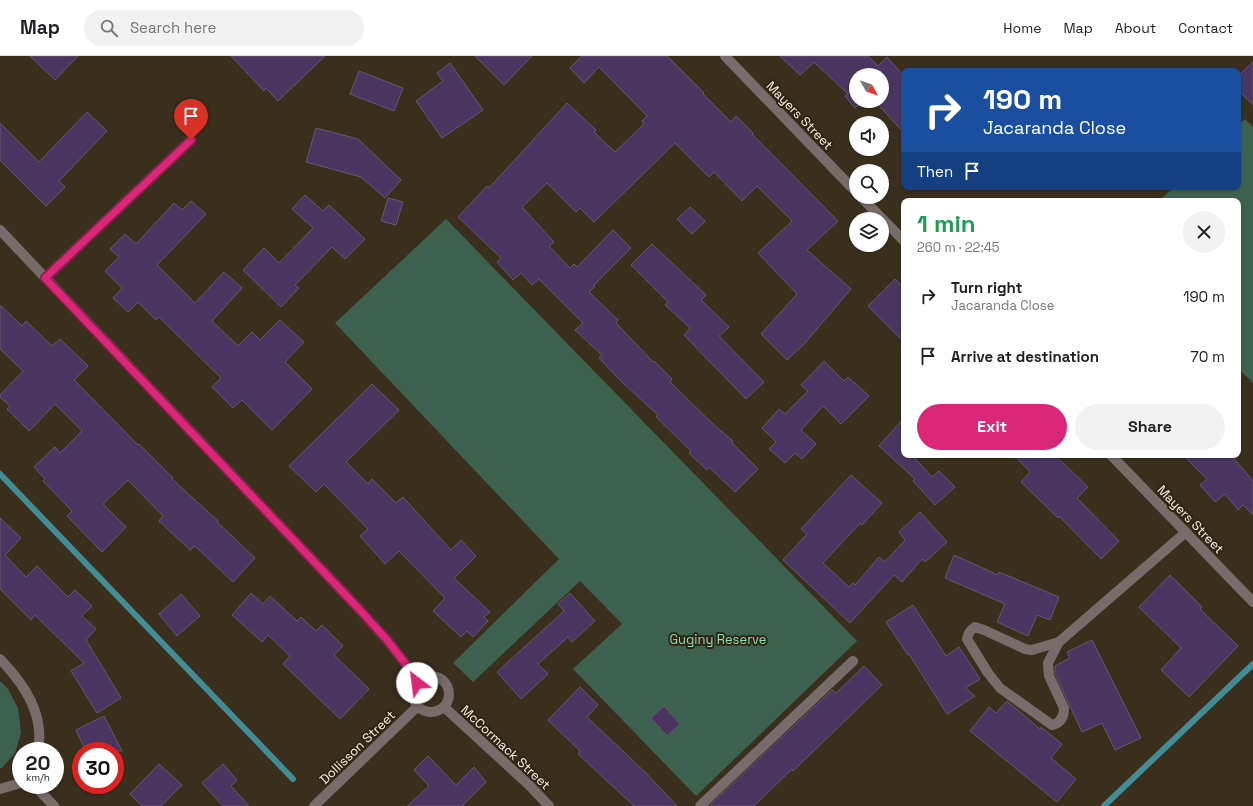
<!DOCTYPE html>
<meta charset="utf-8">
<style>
body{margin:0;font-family:"Space Grotesk",sans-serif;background:#f2f2f2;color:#202124;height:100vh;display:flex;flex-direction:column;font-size:15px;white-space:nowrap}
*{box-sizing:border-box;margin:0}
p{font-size:13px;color:#757577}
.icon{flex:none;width:22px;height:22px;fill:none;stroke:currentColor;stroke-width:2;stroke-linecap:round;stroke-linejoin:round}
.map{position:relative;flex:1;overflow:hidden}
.drawer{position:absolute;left:901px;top:142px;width:340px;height:260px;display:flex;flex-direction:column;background:#fff;border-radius:8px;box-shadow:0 1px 3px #0004}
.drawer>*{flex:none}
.hud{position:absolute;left:901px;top:12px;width:340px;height:122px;border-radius:8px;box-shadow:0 1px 3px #0004;background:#1a4fa0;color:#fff;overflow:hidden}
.needle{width:26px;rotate:130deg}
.controls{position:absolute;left:849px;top:12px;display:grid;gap:8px}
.controls a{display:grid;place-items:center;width:40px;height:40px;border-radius:50%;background:#fff;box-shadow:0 1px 3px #0004;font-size:20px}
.speed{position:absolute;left:12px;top:686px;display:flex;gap:8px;font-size:20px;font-weight:700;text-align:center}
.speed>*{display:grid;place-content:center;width:52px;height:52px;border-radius:50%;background:#fff;box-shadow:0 1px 3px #0004;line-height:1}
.speed small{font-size:10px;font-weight:400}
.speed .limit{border:6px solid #d22;background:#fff;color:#111}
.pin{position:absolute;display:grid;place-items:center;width:34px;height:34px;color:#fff;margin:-41px -17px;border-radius:50% 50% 50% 0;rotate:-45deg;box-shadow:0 0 4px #0007}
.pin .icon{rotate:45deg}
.me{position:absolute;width:44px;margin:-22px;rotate:330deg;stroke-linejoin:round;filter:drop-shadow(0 0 3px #0008)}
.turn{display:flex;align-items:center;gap:14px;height:84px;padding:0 16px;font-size:18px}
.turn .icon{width:52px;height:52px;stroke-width:2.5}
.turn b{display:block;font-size:28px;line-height:34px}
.then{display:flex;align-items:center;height:38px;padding:0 16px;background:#0003;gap:8px;font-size:15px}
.round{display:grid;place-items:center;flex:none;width:42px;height:42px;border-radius:21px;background:#f2f2f2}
.summary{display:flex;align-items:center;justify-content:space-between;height:68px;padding:0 16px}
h1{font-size:24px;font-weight:700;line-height:30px;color:#1e9e55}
.button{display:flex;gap:8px;margin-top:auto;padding:8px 16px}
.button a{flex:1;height:46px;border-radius:24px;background:#db2777;color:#fff;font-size:16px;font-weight:700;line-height:46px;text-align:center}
.button a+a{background:#f2f2f2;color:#202124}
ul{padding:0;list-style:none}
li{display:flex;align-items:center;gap:12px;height:60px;padding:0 16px}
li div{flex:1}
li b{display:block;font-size:15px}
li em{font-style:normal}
header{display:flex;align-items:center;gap:24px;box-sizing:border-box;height:56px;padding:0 20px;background:#fff;border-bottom:1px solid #e0e0e0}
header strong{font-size:19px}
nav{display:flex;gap:22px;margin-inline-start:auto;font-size:14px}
.search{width:280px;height:36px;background:#f2f2f2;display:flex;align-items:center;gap:10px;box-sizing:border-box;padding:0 14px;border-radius:22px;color:#757577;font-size:15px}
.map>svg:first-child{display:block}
</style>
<header>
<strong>Map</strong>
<div class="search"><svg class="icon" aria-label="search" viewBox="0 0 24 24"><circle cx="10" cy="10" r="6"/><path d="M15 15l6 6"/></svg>Search here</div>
<nav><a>Home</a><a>Map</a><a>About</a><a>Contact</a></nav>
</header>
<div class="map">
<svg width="1253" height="750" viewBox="0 0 1253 750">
<rect width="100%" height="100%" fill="#3a2e1d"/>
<g fill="#3c624f">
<path d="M1245 63 1253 71V327L1238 312V145H1159L1174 131H1238V69Z"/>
<path d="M446 163 857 585 696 740 573 613 622 568 580 525 473 626 453 607 559 503 335 267Z"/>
<path d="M0 625 8 633 18 652 21 677 15 697 2 712H0Z"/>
</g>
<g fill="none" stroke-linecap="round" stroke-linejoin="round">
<g stroke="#418c95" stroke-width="6">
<path d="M0 418 293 723"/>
<path d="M1104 750 1253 608"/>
</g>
</g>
<g fill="#493560" stroke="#62596d">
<path d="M30 0H78L55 24Z"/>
<path d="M231 0H325L278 45 266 32 264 35Z"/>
<path d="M475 0H532L504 29Z"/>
<path d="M582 0H667L704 37 703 38 731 66 736 60 753 77 752 78 838 165 807 194 851 233 805 287 787 304 761 278 797 238 758 197 792 165 757 130 742 145 714 116 709 121 675 87 594 166 580 152 576 156 547 127 522 151 554 186 549 190 570 212 574 208 577 211 613 174 631 192 594 229 595 230 589 236 618 264 616 267 653 306 654 305 672 323 670 326 714 369 733 385 732 387 758 413 735 436 709 411 707 414 689 397 691 395 656 361 658 359 622 326 599 302 602 299 575 274 583 267 539 223 532 229 521 217 513 224 497 206 501 202 458 161 487 130 489 132 567 47 596 74 594 76 615 96 644 68 642 65 647 60 599 11 584 27 570 12Z"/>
<path d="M780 0H868L878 10 887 1 904 20V77L875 45H882V19H856V45H863L855 52 845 40 848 38 814 6 800 19Z"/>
<path d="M1253 6V49L1238 34V20Z"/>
<path d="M450 7 483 54 442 82 416 45 443 25 437 17Z"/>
<path d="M359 15 403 32 394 55 350 38Z"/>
<path d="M87 56 107 75 59 125 65 131 46 150 0 104V67L39 106Z"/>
<path d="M316 72 358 83 401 124 385 142 361 121 306 106Z"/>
<path d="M305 139 323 155 329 149 365 183 345 203 332 191 295 229 299 232 281 251 243 214 264 192 279 207 313 172 292 153Z"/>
<path d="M388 142 403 146 396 169 381 165Z"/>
<path d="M191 145 206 158 157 209 195 247 224 216 242 232 212 265 238 290 252 276 260 284 280 264 304 286 285 306 312 333 272 374 242 344 233 352 212 331 221 322 159 261 156 264 138 246 128 256 113 242 122 232 105 215 119 201 110 193 125 178 136 188 174 147 182 154Z"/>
<path d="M690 151 705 165 692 178 677 163Z"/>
<path d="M652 188 706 239 701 244 729 271 719 280 764 326 746 343 684 279 690 272 665 249 668 246 631 209Z"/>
<path d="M895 223 904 232V286L868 250Z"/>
<path d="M0 249 22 270 26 265 52 290 60 283 88 310 74 324 138 389 139 388 173 422 172 423 218 465 217 466 255 502 233 526 195 490 190 494 159 465 163 460 128 424 103 448 126 471 102 496 67 460 72 455 43 425 45 423 34 411 55 391 60 397 82 375 55 348 29 375 7 353 10 350 0 341V339L23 315 0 293Z"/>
<path d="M824 305 844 325 848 321 869 340 841 368 823 350 801 374 816 388 802 403 795 397 785 407 769 393 776 386 762 372 779 353 785 358 808 335 801 329Z"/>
<path d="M372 328 399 354 346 406 368 428 372 423 396 447 403 441 451 494 461 484 476 500 454 522 490 556 484 561 488 565 473 581 467 575 461 581 433 555 445 542 399 495 385 508 360 480 368 473 324 428 316 436 289 410Z"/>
<path d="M904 362V399H912L932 421 939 415 955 431 935 449 913 425 915 423 879 390Z"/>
<path d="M1014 399H1055L1088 431 1077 442 1119 485 1101 503 1059 460 1058 462 1021 426 1030 416Z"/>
<path d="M1183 399H1231L1253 425V459L1243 449 1238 454 1225 438 1215 446 1200 429 1207 423Z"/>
<path d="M851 419 882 447 862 469 860 467 823 507 849 531 853 527 855 529 879 501 885 506 905 484 899 476 920 456 947 486 925 506 922 503 902 526 894 519 850 567 783 504 807 478 801 473Z"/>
<path d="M0 462 21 482 5 499 26 521 37 510 68 541 75 534 92 550 82 560 96 573 86 584 121 642 97 657 71 615 84 607 35 559 31 564 0 533Z"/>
<path d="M954 499 998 519 999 516 1059 541 1050 564 1037 559 1028 580 997 566 1005 548 945 522Z"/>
<path d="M1170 519 1202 551 1200 553 1238 590 1189 641 1161 614 1181 592 1139 551Z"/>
<path d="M251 537 263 548 270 540 297 565 301 561 316 575 322 569 343 590 334 599 369 633 340 663 283 608 290 600 268 579 262 586 232 559Z"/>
<path d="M570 537 595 565 572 586 568 581 538 608 548 618 521 643 497 616 564 555 558 548Z"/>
<path d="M181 538 200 560 177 580 159 558Z"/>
<path d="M913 549 946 600 959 591 980 623 965 632 975 640 947 658 909 598 908 599 886 566Z"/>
<path d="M1092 584 1141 682 1115 694 1102 667 1082 676 1055 618V610L1070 602 1067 596Z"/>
<path d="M864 610 882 629 793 715 792 713 754 750H709L832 634 836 637Z"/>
<path d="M580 631 598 649 587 661 646 717 677 750H634L578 698 580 695 548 664Z"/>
<path d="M1007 645 1040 673 1041 671 1062 688 1051 702 1076 723 1057 746 970 675 989 651 996 657Z"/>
<path d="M664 650 680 668 667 680 651 662Z"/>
<path d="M104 660 122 695H86L76 674Z"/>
<path d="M428 700 456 729 474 711 486 726 462 750H407L429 730 414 714Z"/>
<path d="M159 708 182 729 161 750H142L130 738Z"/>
<path d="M223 708 237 724 231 730 249 750H223L202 727Z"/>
</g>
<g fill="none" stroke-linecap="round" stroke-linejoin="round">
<g stroke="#786c6a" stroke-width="10">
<path d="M1059 586 1032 594 1025 593 984 574 975 571C970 574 968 577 967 583L988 617 1000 632 1052 669C1061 667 1064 660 1064 652L1049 620 1048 607 1059 586 1186 476"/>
<path d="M700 750 853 605"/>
</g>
<g stroke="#786c6a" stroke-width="10">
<path d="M725 0 856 136"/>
<path d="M861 141 904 185"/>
<path d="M0 174 359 553 387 584 419 625"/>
<path d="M45 222 191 84"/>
<path d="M1111 399 1253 546"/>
<path d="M0 603C24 628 45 658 38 695"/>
<circle cx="431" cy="638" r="18"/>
<path d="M444 651 529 729 549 750"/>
<path d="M34 729 54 750"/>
<path d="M0 733 21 727"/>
<path d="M314 750 417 651"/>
</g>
</g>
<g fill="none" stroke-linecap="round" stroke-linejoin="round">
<defs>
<path id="route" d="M191 84 45 222 359 553 387 584 419 625 417 627"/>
</defs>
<use href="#route" stroke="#8e194d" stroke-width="10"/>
<use href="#route" stroke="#db2777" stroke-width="7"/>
</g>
<g text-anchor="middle" stroke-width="4" stroke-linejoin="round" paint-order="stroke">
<g font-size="13" fill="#faf2e7" stroke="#302413">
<text transform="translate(800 59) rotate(46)" y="5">Mayers Street</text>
<text transform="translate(1191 463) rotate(46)" y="5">Mayers Street</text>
<text transform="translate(357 691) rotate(-44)" y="5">Dollisson Street</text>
<text transform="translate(506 691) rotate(43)" y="5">McCormack Street</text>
</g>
<g font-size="13" fill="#87deb3" stroke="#302413">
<text x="718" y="588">Guginy Reserve</text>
</g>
</g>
</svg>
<div class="controls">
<a><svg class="needle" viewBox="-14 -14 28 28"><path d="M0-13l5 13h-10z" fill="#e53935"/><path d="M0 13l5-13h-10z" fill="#757577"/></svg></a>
<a><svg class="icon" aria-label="sound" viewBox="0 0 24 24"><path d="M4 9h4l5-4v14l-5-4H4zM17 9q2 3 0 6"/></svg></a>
<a><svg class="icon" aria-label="search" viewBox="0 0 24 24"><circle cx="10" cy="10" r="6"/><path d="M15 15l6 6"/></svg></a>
<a><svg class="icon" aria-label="layers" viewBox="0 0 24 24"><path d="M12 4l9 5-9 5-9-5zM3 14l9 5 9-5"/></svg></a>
</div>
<div class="speed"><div>20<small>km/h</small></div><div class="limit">30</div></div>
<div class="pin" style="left:191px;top:84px;background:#d93025"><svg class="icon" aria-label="arrive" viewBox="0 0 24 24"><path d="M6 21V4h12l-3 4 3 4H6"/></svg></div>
<svg class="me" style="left:417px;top:627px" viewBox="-20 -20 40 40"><circle r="19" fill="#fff"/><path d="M0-13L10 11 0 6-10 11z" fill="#db2777"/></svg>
<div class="hud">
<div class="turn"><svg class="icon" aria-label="right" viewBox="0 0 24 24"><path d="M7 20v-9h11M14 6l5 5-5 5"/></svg><div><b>190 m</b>Jacaranda Close</div></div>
<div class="then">Then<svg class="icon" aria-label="arrive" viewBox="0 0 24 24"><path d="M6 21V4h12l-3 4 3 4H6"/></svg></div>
</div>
<section class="drawer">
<div class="summary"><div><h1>1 min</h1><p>260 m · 22:45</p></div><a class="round"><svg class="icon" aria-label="close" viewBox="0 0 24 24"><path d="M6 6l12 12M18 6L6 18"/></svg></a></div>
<ul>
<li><svg class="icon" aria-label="right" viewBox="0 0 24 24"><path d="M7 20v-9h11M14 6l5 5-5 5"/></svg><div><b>Turn right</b><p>Jacaranda Close</p></div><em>190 m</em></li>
<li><svg class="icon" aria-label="arrive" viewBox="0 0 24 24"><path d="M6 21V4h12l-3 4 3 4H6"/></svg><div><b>Arrive at destination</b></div><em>70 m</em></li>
</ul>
<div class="button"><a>Exit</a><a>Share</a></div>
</section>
</div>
